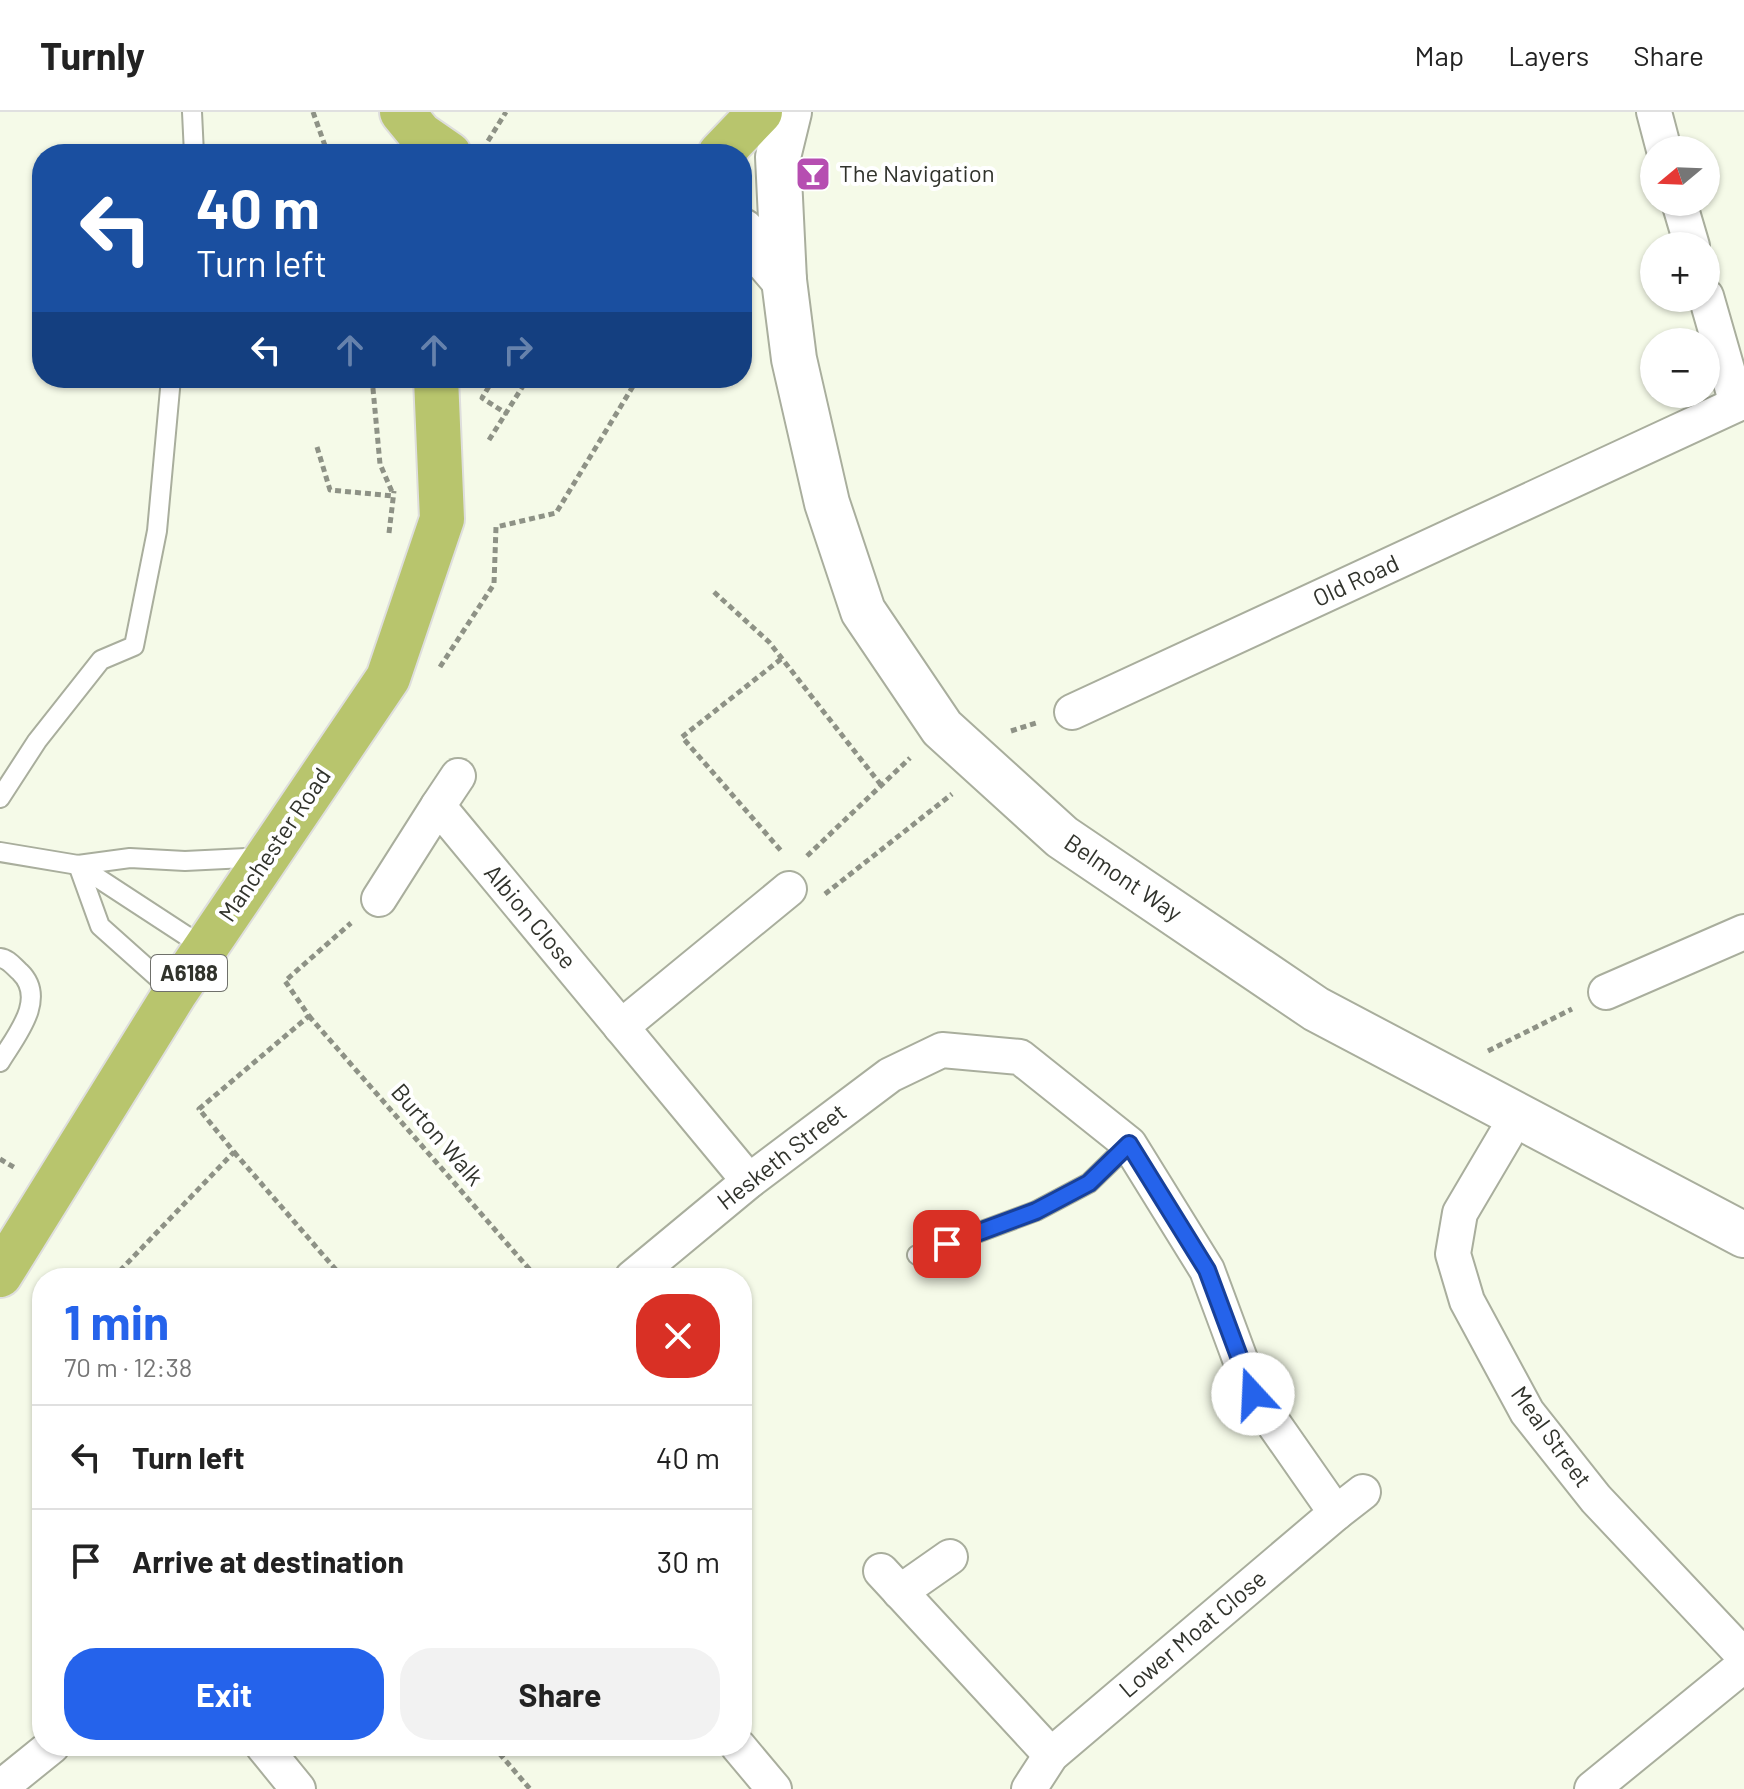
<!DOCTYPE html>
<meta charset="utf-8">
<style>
body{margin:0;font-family:Barlow,sans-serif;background:#f2f2f2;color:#222;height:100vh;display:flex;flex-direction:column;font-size:30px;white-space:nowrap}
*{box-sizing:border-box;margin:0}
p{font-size:26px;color:#767676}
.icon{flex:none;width:44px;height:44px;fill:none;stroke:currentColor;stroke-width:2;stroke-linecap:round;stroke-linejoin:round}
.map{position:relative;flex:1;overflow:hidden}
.drawer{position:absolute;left:32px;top:1156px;width:720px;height:488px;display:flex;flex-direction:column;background:#fff;border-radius:32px;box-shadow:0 2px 6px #0004}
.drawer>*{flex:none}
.banner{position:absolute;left:32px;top:32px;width:720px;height:244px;border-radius:32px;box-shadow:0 2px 6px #0004;background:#1a4fa0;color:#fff;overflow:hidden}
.needle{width:52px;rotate:251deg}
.fabs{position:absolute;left:1640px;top:24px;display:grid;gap:16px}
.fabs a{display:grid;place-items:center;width:80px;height:80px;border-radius:50%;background:#fff;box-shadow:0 2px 6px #0004;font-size:40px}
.pin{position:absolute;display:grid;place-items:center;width:68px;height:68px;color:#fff;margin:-34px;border-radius:16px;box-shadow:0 4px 12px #0006}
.me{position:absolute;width:88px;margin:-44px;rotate:340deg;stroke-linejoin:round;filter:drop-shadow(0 0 6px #0008)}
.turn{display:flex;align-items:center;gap:28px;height:168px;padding:0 32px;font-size:36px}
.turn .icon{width:104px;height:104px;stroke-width:2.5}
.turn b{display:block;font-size:56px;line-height:68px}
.lanes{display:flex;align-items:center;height:76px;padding:0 32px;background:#0003;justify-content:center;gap:40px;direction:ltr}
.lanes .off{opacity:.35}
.round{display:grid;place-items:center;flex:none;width:84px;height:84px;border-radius:32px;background:#f2f2f2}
.overview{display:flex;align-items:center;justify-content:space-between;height:136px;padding:0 32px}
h1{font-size:48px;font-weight:700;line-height:60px;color:#2563eb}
.cta{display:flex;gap:16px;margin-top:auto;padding:16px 32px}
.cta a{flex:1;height:92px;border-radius:32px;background:#2563eb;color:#fff;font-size:32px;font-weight:700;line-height:92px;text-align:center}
.cta a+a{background:#f2f2f2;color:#222}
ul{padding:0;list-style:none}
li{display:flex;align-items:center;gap:24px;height:104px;padding:0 32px;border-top:2px solid #e0e0e0}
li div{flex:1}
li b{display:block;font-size:30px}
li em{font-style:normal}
header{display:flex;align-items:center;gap:48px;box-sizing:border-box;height:112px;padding:0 40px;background:#fff;border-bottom:2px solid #e0e0e0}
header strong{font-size:38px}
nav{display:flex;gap:44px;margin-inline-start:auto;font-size:28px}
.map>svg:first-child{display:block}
</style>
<header>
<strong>Turnly</strong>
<nav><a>Map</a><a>Layers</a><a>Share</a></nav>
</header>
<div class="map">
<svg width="1744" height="1677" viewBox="0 0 1744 1677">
<rect width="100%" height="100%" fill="#f5fae8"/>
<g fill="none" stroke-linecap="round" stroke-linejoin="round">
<defs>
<g id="lane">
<path d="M192 0 194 42"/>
<path d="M0 686 37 629 101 548 134 534 157 419 171 266"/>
<path d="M0 740 78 753 130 746 185 749 264 745"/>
<path d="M78 753 100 814 175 881"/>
<path d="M78 753 205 836"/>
<path d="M0 846C9 847 13 854 20 860 48 887 15 925 0 950"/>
<path d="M917 1143 1036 1099 1089 1071 1129 1032"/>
</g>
<g id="street">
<path d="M1654 0 1664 38"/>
<path d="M1679 90 1692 134"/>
<path d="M1706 184 1737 292"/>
<path d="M1072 600 1744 289"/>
<path d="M438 694 458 664"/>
<path d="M379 787 438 694 749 1069"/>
<path d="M1606 880 1744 820"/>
<path d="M621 915 789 777"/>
<path d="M1506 1023 1460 1101 1453 1142 1467 1189 1527 1300 1596 1387 1744 1544"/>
<path d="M632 1166 749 1069 890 963 942 938 1020 945 1129 1032 1207 1158 1253 1282 1336 1401 1051 1643 1029 1677"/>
<path d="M1336 1401 1363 1380"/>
<path d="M881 1459 1051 1643"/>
<path d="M900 1480 950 1445"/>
<path d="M263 1634 298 1677"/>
<path d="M738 1634 774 1677"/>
<path d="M0 1676 52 1634"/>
<path d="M1592 1677 1744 1553"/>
</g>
<g id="secondary">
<path d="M789 0 778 45 784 168 794 247 827 391 863 499 942 616 1062 725 1316 897 1744 1123"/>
<path d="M742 119 784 168"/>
</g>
<g id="primary">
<path d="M402 0 420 22 449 42"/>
<path d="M720 42 760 0"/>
<path d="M0 1163 175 881 388 566 442 407 436 266"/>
</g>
</defs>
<use href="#lane" stroke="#a9ae9d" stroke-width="22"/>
<use href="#street" stroke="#a9ae9d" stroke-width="38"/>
<use href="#secondary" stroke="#a9ae9d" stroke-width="48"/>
<use href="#primary" stroke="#dededd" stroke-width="48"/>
<g stroke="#8e9286" stroke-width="5" stroke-dasharray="6 4" stroke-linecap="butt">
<path d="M313 0 328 42"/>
<path d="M488 29 506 0"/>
<path d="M372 266 380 352 393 382"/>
<path d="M494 266 482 286 507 302"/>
<path d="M489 328 528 266"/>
<path d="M317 335 330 378 394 384"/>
<path d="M389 421 394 379"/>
<path d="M714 480 769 530 881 673"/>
<path d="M781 547 682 625 783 741"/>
<path d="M440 555 494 472 496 415 556 401 638 266"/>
<path d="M1011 619 1036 611"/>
<path d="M807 744 910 646"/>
<path d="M825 782 952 682"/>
<path d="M309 904 537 1166"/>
<path d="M1488 939 1572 897"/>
<path d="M234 1040 343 1166"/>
<path d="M0 1047 17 1057"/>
<path d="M113 1166 234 1040 199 997 309 904 285 869 351 811"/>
<path d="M493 1634 530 1677"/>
</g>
<use href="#lane" stroke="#fff" stroke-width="18"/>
<use href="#street" stroke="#fff" stroke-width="34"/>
<use href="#secondary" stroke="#fff" stroke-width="44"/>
<use href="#primary" stroke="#b8c56d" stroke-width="44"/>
</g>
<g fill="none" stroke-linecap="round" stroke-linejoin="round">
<defs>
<path id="route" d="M947 1132 1036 1099 1089 1071 1129 1032 1207 1158 1253 1282"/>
</defs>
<use href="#route" stroke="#184099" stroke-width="20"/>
<use href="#route" stroke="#2563eb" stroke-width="14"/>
</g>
<defs>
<symbol id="bar-square" viewBox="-11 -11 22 22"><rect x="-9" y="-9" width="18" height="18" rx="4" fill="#b64eb1" stroke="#fff"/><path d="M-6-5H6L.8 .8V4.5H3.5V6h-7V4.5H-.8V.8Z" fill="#fff"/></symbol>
</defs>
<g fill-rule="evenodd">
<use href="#bar-square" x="793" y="42" width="40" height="40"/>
</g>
<g text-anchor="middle" stroke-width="8" stroke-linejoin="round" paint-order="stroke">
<rect fill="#fff" stroke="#6f706b" stroke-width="2" x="151" y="843" width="76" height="36" rx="6"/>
<g font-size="22" font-weight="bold" fill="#31332c">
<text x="189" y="869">A6188</text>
</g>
<g font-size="24" fill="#31332c" stroke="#fff" text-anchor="start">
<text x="839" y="70">The Navigation</text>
</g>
<g font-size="24" fill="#31332c" stroke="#fff">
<text transform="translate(1356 469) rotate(-25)" y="8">Old Road</text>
<text transform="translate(275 733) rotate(-56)" y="8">Manchester Road</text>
<text transform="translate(1123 766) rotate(34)" y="8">Belmont Way</text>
<text transform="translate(530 805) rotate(50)" y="8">Albion Close</text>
<text transform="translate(437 1023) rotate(49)" y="8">Burton Walk</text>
<text transform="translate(782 1045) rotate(-38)" y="8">Hesketh Street</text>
<text transform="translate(1551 1325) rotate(54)" y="8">Meal Street</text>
<text transform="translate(1193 1522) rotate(-40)" y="8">Lower Moat Close</text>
</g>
</g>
</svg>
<div class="fabs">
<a><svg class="needle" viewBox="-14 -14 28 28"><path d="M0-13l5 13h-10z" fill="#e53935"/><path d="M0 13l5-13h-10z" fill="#767676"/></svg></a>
<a>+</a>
<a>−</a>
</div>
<div class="pin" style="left:947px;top:1132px;background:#d93025"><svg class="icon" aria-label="arrive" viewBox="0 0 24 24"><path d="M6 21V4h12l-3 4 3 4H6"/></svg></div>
<svg class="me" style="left:1253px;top:1282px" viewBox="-20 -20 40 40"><circle r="19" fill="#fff"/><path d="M0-13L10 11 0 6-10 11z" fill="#2563eb"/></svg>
<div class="banner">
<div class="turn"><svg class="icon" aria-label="left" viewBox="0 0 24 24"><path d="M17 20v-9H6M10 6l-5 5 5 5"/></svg><div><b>40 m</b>Turn left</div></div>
<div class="lanes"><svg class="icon" aria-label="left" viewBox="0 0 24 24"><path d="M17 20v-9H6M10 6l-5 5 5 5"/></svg><svg class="icon off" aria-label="ahead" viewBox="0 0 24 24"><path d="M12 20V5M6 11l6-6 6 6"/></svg><svg class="icon off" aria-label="ahead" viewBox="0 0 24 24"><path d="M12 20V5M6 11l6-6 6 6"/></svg><svg class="icon off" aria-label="right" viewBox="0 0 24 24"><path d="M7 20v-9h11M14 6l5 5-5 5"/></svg></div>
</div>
<section class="drawer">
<div class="overview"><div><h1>1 min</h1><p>70 m · 12:38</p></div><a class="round" style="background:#d93025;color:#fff"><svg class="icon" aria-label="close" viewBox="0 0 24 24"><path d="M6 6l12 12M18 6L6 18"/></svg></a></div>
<ul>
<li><svg class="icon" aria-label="left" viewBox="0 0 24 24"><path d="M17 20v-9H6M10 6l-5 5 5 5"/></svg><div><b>Turn left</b></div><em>40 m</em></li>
<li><svg class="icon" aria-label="arrive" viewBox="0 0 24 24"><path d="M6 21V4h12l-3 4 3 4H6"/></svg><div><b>Arrive at destination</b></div><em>30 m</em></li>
</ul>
<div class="cta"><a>Exit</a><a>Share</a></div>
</section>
</div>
